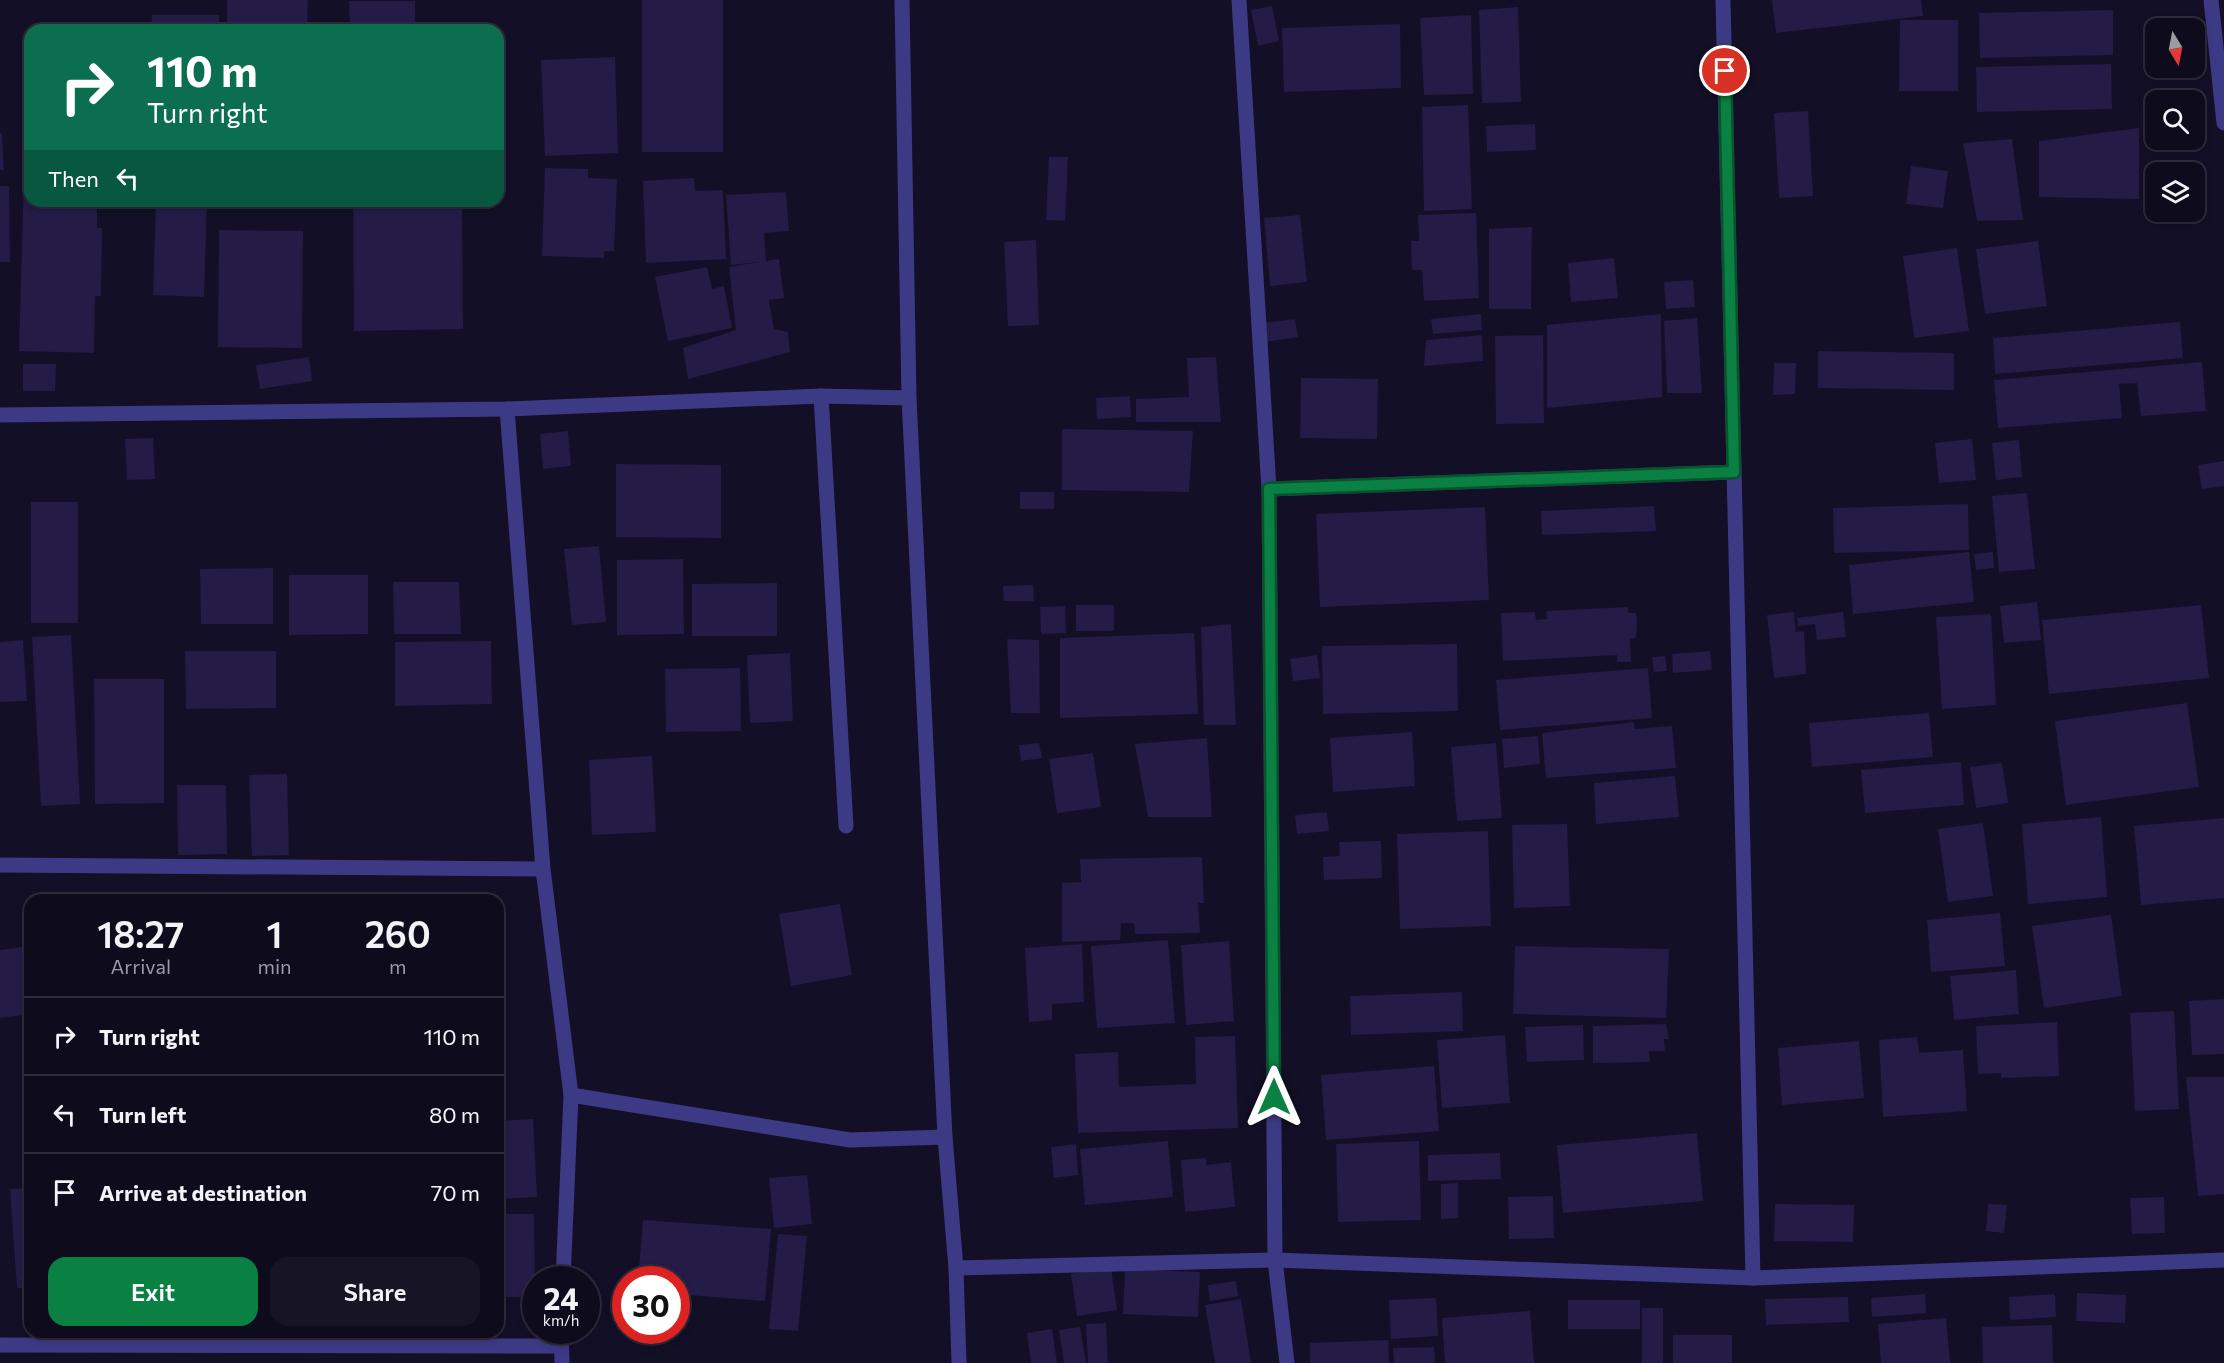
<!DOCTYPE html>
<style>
body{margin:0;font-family:Commissioner,sans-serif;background:#171425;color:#f1f3f6;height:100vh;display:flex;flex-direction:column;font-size:22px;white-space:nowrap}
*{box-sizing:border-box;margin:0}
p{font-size:20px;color:#9b9ba3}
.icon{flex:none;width:33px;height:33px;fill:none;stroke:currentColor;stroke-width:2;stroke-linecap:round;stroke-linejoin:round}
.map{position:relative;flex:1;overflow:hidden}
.sheet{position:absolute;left:24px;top:894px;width:480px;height:444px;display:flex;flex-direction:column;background:#0e0b1c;border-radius:18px;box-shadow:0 3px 9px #0003,0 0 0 2px #2e2b3b}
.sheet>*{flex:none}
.top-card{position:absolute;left:24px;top:24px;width:480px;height:183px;border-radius:18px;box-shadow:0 3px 9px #0003,0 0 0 2px #2e2b3b;background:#0b6e4f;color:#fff;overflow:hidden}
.needle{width:39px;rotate:170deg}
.buttons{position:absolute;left:2145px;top:18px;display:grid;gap:12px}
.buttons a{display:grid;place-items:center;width:60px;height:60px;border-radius:12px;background:#0e0b1c;box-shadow:0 3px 9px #0003,0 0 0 2px #2e2b3b;font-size:30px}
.speed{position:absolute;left:522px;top:1266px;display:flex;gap:12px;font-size:30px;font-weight:700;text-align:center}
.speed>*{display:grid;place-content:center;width:78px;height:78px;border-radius:50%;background:#0e0b1c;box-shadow:0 3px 9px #0003,0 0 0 2px #2e2b3b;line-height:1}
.speed small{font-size:15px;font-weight:400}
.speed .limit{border:9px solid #d22;background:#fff;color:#111}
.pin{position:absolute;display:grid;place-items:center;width:51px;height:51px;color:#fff;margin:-26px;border:3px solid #fff;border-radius:50%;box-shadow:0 2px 6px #0007}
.me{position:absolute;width:66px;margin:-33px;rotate:0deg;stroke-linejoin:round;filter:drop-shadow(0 0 4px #0008)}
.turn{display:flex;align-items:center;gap:21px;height:126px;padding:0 24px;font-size:27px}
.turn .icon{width:78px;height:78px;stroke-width:2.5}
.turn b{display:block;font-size:42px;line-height:51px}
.then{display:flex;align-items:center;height:57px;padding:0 24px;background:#0003;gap:12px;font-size:22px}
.eta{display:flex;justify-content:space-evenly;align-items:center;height:102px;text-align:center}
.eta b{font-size:36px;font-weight:600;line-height:42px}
.primary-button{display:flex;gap:12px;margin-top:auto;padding:12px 24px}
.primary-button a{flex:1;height:69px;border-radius:18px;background:#0b8043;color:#fff;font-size:24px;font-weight:600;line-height:69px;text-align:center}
.primary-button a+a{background:#171425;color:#f1f3f6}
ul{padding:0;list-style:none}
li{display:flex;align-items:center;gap:18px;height:78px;padding:0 24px;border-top:2px solid #2e2b3b}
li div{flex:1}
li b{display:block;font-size:22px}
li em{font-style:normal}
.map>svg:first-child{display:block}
</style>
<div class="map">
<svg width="2224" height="1363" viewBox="0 0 2224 1363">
<rect width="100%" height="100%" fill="#130f26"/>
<g fill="#241b47">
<path d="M227 0H308L307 30H227Z"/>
<rect x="642" y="0" width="81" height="152"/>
<path d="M1772 0H1921L1923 16 1776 33Z"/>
<path d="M349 1H415V30H350Z"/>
<path d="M1272 6 1279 41 1258 46 1251 10Z"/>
<path d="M1518 7 1521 102 1482 103 1479 10Z"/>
<path d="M2113 10V55L1980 58 1979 13Z"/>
<path d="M152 15H219V30H151Z"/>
<path d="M1471 15 1473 94 1424 95 1420 18Z"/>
<path d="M1900 20H1958V91H1899Z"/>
<path d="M1400 24 1401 88 1284 92 1282 28Z"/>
<path d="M615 57 618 153 545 156 541 60Z"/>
<path d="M2111 64 2112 109 1977 112 1976 67Z"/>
<path d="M1468 105 1472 209 1424 211 1422 107Z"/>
<path d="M1808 111 1813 196 1779 198 1774 113Z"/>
<path d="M1535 124 1536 150 1487 152 1486 126Z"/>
<path d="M2139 128V199L2039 197V141Z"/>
<path d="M0 133H2L4 170H0Z"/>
<path d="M2012 139 2023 220 1977 221 1963 143Z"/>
<path d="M1049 157H1068L1065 221 1046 220Z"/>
<path d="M1911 166 1948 171 1943 208 1906 204Z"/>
<path d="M545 168 588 169V178L617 179 614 251H604V258L542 256Z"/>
<path d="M24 175 30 176V201H97V228H102L101 296H95L94 353 19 351Z"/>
<path d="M694 178 695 191 723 190 726 259 646 263 643 181Z"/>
<path d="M0 186H9L10 262H0Z"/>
<path d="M786 192 789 231 764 233 766 261 779 259 784 298 769 300 774 329 788 332 790 352 688 379 683 348 736 330 729 267 759 262 731 265 726 195Z"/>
<path d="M156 201H207L204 297 153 295Z"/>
<path d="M353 201H462L463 329 354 331Z"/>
<path d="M1476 213 1479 298 1424 301 1422 270H1412L1411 241H1419L1418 215Z"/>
<path d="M1300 215 1307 282 1270 286 1264 218Z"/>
<path d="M1532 227 1531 309H1489V229Z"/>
<path d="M219 230 303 231 302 348 218 347Z"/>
<path d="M1036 240 1039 325 1008 326 1004 242Z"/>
<path d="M2038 241 2047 306 1985 314 1976 249Z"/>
<path d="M1957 248 1969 331 1914 338 1903 256Z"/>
<path d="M1614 258 1618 298 1571 302 1568 263Z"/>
<path d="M707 267 712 289 724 286 732 328 668 341 655 277Z"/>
<path d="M1693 280 1695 307 1666 309 1664 282Z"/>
<path d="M1481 314 1482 330 1433 334 1431 319Z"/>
<path d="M1661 314 1662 397 1547 408V325Z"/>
<path d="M1697 318 1702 393H1667L1664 321Z"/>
<path d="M1295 319 1298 337 1265 342 1263 323Z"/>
<path d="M2180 322 2183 358 1995 374 1993 338Z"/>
<path d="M1482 335 1483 361 1424 366 1426 340Z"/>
<path d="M1543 335 1544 423 1496 424 1495 336Z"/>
<path d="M1818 351 1954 353V390L1818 388Z"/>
<path d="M309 357 312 381 260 389 256 365Z"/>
<path d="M1216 357 1221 422H1136V399L1189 397 1187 358Z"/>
<path d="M2202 362 2206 411 2141 416 2137 383 2119 384 2122 418 1998 428 1994 380Z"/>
<path d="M1774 363H1796L1795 394 1773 395Z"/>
<path d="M23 364H56L55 391H23Z"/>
<path d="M1301 378 1378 379 1377 439 1300 438Z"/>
<path d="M1130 396 1131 417 1097 419 1096 398Z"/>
<path d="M1062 429 1193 431 1189 492 1062 490Z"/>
<path d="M568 431 571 466 543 469 540 434Z"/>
<path d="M153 438 155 479 127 480 125 439Z"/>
<path d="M1972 439 1976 480 1939 483 1935 443Z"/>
<path d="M2019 440 2022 477 1996 480 1992 443Z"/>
<path d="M2224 461V486L2202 489 2198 465Z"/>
<path d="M616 464 721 465V538L616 537Z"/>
<rect x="1020" y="492" width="34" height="17"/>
<path d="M2027 493 2035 569 1999 572 1992 496Z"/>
<rect x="31" y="502" width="47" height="121"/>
<path d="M1968 504 1969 550 1834 553 1833 508Z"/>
<path d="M1654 506 1656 531 1542 535 1541 511Z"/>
<path d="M1485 507 1489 600 1320 607 1316 514Z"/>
<path d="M599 546 606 622 572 625 564 549Z"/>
<path d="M1969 552 1974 602 1853 614 1849 565Z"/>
<path d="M1993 552 1994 568 1976 570 1974 554Z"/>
<path d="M683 559 684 634 617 635V560Z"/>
<path d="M273 568V624H201L200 569Z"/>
<path d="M289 575H368V634L289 635Z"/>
<path d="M393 582H459L461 634H394Z"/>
<path d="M777 583V636H692V584Z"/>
<path d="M1033 585 1034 601H1004L1003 586Z"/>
<path d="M2037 602 2041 640 2004 643 2000 606Z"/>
<rect x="1076" y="605" width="38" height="26"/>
<path d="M2201 605 2209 678 2049 694 2042 620Z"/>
<path d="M1065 606 1066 633 1041 634 1040 607Z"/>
<path d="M1628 607V613H1636L1637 618 1636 638 1630 639 1631 662H1617V655L1503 661 1501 613 1535 612 1536 620 1547 619 1546 611Z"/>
<path d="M1794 612 1796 632 1804 631 1806 674 1774 678 1767 615Z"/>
<path d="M1843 612 1846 637 1817 640 1815 624 1798 626 1797 618Z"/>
<path d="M1991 614 1996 705 1942 709 1936 617Z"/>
<path d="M1231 624 1236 725H1204L1201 627Z"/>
<path d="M1194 633 1198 714 1060 718V638Z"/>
<path d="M71 635 80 804 41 806 32 637Z"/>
<path d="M1007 639 1039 640 1040 713H1011Z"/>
<path d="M23 640 27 701 0 702V642Z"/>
<path d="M491 641 492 704 395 706V642Z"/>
<path d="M1457 644 1458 711 1323 714 1322 646Z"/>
<path d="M185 651H276V708L186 709Z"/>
<path d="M1710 651 1712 670 1673 673 1672 654Z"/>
<path d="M790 653 793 721 750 723 747 655Z"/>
<path d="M1317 655 1320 678 1293 681 1290 659Z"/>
<path d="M1665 656 1667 671 1654 672 1652 657Z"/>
<path d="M740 668 741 731 666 732 665 669Z"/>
<path d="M1648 668 1652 718 1500 730 1496 680Z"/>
<path d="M94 679H164V803L95 804Z"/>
<path d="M2187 703 2199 787 2066 805 2055 721Z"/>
<path d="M1929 713 1933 757 1812 767 1809 723Z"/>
<path d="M1634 722 1635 729 1672 726 1676 768 1546 778 1542 733Z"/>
<path d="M1412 732 1415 786 1333 792 1330 738Z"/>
<path d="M1538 736 1540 764 1504 768 1502 739Z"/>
<path d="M1207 738 1212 817H1148L1135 744Z"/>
<path d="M1039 743 1042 758 1021 761 1019 745Z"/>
<path d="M1496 743 1502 818 1457 821 1451 747Z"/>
<path d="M1093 753 1101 807 1057 813 1049 759Z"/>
<path d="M652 756 656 832 592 835 589 760Z"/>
<path d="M1961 762 1964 805 1865 813 1861 770Z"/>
<path d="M2002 763 2008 803 1976 808 1970 767Z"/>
<path d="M287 774 289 855 252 856 249 775Z"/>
<path d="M1675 776 1679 817 1596 824 1594 783Z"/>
<path d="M177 785H226L227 854 178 855Z"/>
<path d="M1327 812 1329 831 1297 834 1295 815Z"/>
<path d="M2101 817 2107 897 2028 904 2022 824Z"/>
<path d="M2224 818V898L2141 905 2134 826Z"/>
<path d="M1983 823 1993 896 1948 902 1938 829Z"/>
<path d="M1567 824 1570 906 1514 908 1512 825Z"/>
<path d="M1488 831 1491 926 1400 929 1397 834Z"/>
<path d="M1381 841 1382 878 1324 880 1323 857 1340 856 1339 842Z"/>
<path d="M1202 857 1204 903H1198L1200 933 1135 934 1134 923H1121L1120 940 1062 942V883L1081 882 1080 859Z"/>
<path d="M840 904 852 975 791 986 779 914Z"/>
<path d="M2000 913 2005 966 1931 972 1927 920Z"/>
<path d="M2111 915 2122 996 2044 1008 2032 926Z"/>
<path d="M1168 940 1175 1023 1097 1028 1091 946Z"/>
<path d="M1229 941 1234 1021 1186 1025 1181 945Z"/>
<path d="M1082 944 1084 1002 1052 1004V1020L1029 1022 1025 948Z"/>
<path d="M30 946V1014L0 1018V950Z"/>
<path d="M1515 946 1669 949 1666 1018 1513 1014Z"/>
<path d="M2016 970 2019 1014 1954 1020 1950 976Z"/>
<path d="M1462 992 1463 1031 1351 1035 1350 996Z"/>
<path d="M2224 999V1054L2192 1055 2189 1001Z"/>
<path d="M498 1000H500L506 1096H498Z"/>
<path d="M2174 1011 2179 1109 2135 1111 2130 1013Z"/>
<path d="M2057 1022 2059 1076 2001 1078V1073L1978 1074 1976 1026Z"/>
<path d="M1666 1024 1669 1039H1664L1665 1051H1649L1650 1062 1593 1063V1026Z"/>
<path d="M1583 1025 1584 1060 1527 1062 1525 1027Z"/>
<path d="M1505 1035 1510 1103 1442 1108 1437 1040Z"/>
<path d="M1235 1036 1238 1128 1078 1133 1075 1054 1118 1052 1119 1087 1196 1084 1195 1037Z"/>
<path d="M1917 1037 1919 1053 1963 1050 1967 1111 1883 1117 1879 1040Z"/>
<path d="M1859 1041 1864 1098 1782 1105 1778 1048Z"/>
<path d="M1434 1066 1439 1131 1326 1140 1321 1075Z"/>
<path d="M2186 1077H2224V1194L2198 1196Z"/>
<path d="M533 1119 537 1197 498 1199V1121Z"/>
<path d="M1697 1133 1703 1201 1563 1213 1557 1145Z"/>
<path d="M1168 1141 1173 1197 1085 1205 1080 1149Z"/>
<path d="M1419 1141 1421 1220 1338 1222 1336 1144Z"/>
<path d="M1076 1144 1078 1175 1054 1178 1051 1147Z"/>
<path d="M1500 1153 1501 1179 1428 1181V1155Z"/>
<path d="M1206 1158V1165L1231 1162 1235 1207 1185 1212 1181 1160Z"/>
<path d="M807 1175 812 1224 774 1228 769 1178Z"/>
<path d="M1458 1183V1218L1441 1219V1184Z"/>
<path d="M30 1188V1288H17L10 1189Z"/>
<path d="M1553 1196 1554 1238 1509 1239 1508 1197Z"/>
<path d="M2164 1197 2165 1233 2132 1234 2130 1198Z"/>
<path d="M1775 1204 1854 1205 1853 1242 1774 1241Z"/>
<path d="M1988 1204 2007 1205 2004 1233 1986 1231Z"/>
<path d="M498 1214H534L535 1297H498Z"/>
<path d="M643 1220 771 1229 765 1301 676 1294V1280H638Z"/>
<path d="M778 1234 807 1236 798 1331 769 1329Z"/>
<path d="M1111 1268 1117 1310 1077 1316 1071 1274Z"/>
<path d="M1125 1269 1200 1272 1198 1317 1123 1314Z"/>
<path d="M1236 1281 1238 1296 1210 1301 1208 1285Z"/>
<path d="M2077 1293 2126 1295 2125 1323 2076 1321Z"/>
<path d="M1925 1294 1926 1313 1872 1317 1871 1298Z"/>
<path d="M2055 1294 2056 1317 2010 1320 2009 1297Z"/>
<path d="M1848 1297 1849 1322 1766 1325 1765 1299Z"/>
<path d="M1436 1298 1438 1336 1391 1339 1389 1300Z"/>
<path d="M1241 1299 1251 1363H1215L1205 1305Z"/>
<rect x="1568" y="1300" width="72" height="29"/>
<rect x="1642" y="1308" width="21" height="55"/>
<path d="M1530 1311 1534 1363H1445L1442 1318Z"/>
<path d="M1946 1318 1950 1363H1881L1878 1324Z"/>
<path d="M1106 1323 1108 1363H1088L1086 1324Z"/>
<path d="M2052 1325 2053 1363H1983L1982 1327Z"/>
<path d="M1080 1327 1086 1363H1064L1059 1330Z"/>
<path d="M1052 1329 1057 1363H1031L1027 1333Z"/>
<rect x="1673" y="1335" width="59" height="28"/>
<path d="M1388 1340 1389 1363H1310V1343Z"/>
<path d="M1434 1347 1435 1363H1394L1393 1348Z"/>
</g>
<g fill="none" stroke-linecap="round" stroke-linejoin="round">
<g stroke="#3d3a85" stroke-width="15">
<path d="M1239 0 1269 489 1275 1260 1287 1363"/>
<path d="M1723 0 1753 1278"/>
<path d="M2211 0 2224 123"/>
<path d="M821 396 846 826"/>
<path d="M507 409 543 869 571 1095 850 1140 945 1137"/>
<path d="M0 415 507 409 821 396 909 398"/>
<path d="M1269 489 1734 472"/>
<path d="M0 865 543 869"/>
<path d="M956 1268 1275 1260 1753 1278 2224 1260"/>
<path d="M563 1280 571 1095"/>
<path d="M561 1330 562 1363"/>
<path d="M0 1345 560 1346"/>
</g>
<path stroke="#3d3a85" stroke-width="15" d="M902 0 909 398 945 1137 956 1268 959 1363"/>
</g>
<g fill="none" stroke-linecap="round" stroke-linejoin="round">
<defs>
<path id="route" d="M1274 1097 1269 489 1734 472 1725 71"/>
</defs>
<use href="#route" stroke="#07532c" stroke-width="15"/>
<use href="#route" stroke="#0b8043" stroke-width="10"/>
</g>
</svg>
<div class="buttons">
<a><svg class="needle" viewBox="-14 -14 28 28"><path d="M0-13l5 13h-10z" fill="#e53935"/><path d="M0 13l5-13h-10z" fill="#9b9ba3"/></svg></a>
<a><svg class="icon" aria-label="search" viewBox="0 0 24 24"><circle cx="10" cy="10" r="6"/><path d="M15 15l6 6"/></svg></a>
<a><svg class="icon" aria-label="layers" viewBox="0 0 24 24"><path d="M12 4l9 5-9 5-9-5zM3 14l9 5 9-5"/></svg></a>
</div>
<div class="speed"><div>24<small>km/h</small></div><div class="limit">30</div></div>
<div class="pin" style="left:1725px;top:71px;background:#d93025"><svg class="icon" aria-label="arrive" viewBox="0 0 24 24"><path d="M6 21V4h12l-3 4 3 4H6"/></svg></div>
<svg class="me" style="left:1274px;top:1097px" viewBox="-20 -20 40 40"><path d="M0-17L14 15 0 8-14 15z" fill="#0b8043" stroke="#fff" stroke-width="4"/></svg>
<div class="top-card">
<div class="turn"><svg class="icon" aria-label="right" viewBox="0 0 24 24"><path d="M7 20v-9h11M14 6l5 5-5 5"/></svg><div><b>110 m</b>Turn right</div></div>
<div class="then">Then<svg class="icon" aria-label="left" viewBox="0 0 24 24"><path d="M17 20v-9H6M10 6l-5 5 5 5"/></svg></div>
</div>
<section class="sheet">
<div class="eta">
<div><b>18:27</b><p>Arrival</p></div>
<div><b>1</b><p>min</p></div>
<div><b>260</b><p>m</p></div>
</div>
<ul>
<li><svg class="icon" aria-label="right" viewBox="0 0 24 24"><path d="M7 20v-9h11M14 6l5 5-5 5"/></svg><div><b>Turn right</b></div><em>110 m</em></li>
<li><svg class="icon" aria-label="left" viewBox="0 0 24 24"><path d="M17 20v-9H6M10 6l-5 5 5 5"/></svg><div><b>Turn left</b></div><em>80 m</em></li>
<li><svg class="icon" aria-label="arrive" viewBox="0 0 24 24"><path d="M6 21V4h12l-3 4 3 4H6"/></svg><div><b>Arrive at destination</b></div><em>70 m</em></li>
</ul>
<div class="primary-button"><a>Exit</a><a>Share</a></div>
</section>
</div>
